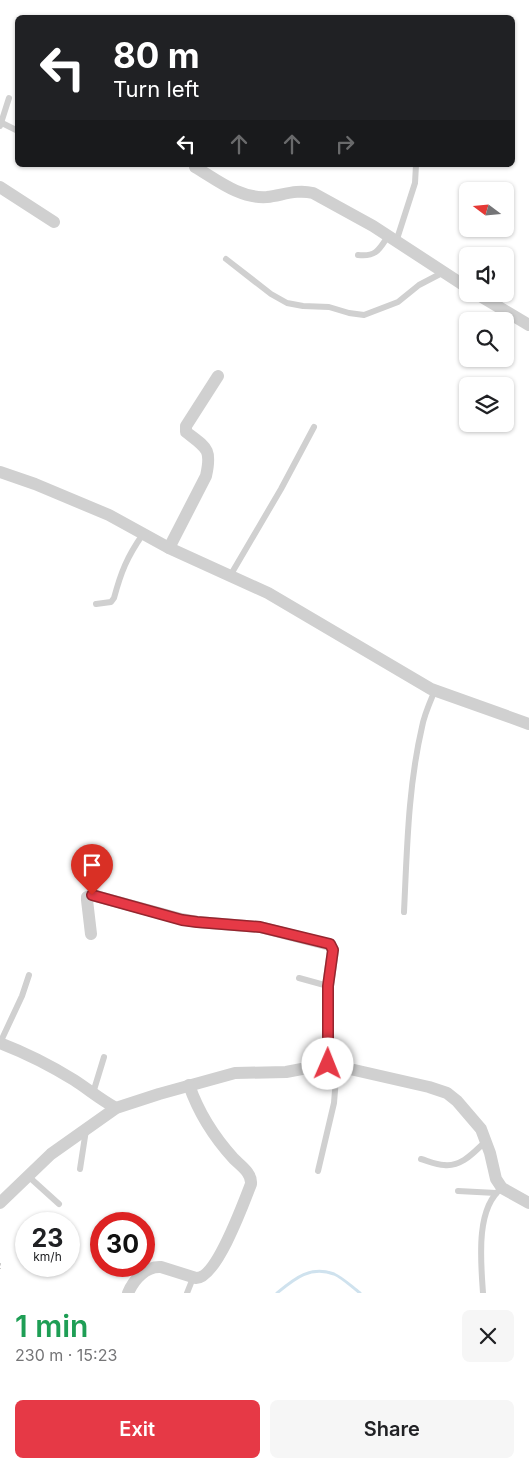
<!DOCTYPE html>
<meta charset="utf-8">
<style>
body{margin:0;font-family:Inter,sans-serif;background:#f6f6f6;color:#202124;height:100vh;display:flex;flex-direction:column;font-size:19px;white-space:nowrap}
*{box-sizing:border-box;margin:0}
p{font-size:16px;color:#757577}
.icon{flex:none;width:28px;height:28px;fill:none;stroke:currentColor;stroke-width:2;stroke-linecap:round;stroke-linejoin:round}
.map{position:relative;height:1293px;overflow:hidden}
.panel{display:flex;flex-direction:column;background:#fff;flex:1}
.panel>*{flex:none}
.hud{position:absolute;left:15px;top:15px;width:500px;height:152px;border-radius:8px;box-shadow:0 1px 4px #0004;background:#202124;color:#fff;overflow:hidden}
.needle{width:32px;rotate:286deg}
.tools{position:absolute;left:459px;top:182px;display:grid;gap:10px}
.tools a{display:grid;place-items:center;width:55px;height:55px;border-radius:8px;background:#fff;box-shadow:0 1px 4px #0004;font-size:25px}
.speed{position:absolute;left:15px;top:1212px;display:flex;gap:10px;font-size:25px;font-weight:700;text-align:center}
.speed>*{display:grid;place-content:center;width:65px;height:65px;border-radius:50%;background:#fff;box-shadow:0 1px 4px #0004;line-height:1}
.speed small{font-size:12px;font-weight:400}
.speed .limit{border:8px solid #d22;background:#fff;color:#111}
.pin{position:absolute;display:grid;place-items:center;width:42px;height:42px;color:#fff;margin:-51px -21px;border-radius:50% 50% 50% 0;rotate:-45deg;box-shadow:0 0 5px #0007}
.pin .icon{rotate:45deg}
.me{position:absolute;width:55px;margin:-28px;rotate:1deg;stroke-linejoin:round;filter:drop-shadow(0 0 4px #0008)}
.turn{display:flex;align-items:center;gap:18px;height:105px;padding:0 15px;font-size:22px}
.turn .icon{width:65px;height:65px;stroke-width:2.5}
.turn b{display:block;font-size:35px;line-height:42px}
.lanes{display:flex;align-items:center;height:48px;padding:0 15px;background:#0003;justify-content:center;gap:25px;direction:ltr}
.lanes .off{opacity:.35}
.round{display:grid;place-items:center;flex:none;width:52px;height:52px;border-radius:8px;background:#f6f6f6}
.headline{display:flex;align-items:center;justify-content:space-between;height:85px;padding:0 15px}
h1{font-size:30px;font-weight:600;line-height:38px;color:#1e9e55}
.button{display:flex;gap:10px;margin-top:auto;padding:10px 15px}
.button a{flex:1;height:58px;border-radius:8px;background:#e63946;color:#fff;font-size:20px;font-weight:600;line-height:58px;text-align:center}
.button a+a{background:#f6f6f6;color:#202124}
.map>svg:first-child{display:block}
</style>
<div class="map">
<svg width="529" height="1293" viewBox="0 0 529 1293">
<rect width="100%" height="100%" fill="#fff"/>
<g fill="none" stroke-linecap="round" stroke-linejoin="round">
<path stroke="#cfe2ee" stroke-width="3" d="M277 1293C294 1279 310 1265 334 1274 343 1278 352 1287 360 1293"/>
<path stroke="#cdcdcd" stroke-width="2" stroke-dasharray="2.5 2.5" stroke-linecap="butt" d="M0 1263V1269"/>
<g stroke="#d0d0d0" stroke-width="6">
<path d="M2 123 18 131"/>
<path d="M0 126 9 98"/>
<path d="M396 242 415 183 416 165"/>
<path d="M358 255C376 257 379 250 388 236"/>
<path d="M226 259 271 294 287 303 303 306 329 307 349 313 364 315 398 302 419 285 442 273"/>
<path d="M230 576 281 489 314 427"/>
<path d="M96 604 111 602 114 598C121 572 127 557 143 534"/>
<path d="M404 912C407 850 408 787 422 727 424 715 430 702 435 690"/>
<path d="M299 978 328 986"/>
<path d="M0 1043 22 996 29 975"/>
<path d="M93 1093 104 1057"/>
<path d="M421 1159C428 1161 437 1165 444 1165 462 1167 474 1152 485 1142"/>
<path d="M80 1169 86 1130"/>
<path d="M318 1171 334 1103 337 1065"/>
<path d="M28 1176 59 1204"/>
<path d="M458 1191 496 1193"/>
<path d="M187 1293 193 1278"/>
<path d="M483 1293C481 1263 475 1208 502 1188"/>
</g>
<g stroke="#d0d0d0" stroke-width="12">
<path d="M195 167C217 180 240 199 267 197 283 195 297 189 313 193L373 226 468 288"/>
<path d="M0 187 54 222"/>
<path d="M477 294 529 325"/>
<path d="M0 472 35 484 109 515 169 548 268 593 431 689 529 724"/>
<path d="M169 548 206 476C212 449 207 448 186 432V426L218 376"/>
<path d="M91 934 87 900V897L92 895 181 919 197 922 260 927 330 945 333 950 328 986V1064"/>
<path d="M0 1043C26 1053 50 1065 74 1080 88 1089 101 1100 116 1108"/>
<path d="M0 1203 51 1154 116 1108 159 1094 235 1073 286 1072 328 1064 429 1087 447 1093 457 1101 481 1129 490 1153 496 1179 502 1188 529 1203"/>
<path d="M128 1293C134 1279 146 1266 161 1267L196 1278C216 1279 244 1202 251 1184 252 1173 241 1166 234 1159 213 1136 199 1114 189 1085"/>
</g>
</g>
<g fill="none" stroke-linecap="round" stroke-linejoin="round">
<defs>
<path id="route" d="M92 895 182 920 197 922 260 927 330 944 333 950 328 986V1064"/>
</defs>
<use href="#route" stroke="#96252e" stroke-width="12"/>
<use href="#route" stroke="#e63946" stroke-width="9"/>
</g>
</svg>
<div class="tools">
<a><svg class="needle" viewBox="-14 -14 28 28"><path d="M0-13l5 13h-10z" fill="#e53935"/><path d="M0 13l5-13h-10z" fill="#757577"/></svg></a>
<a><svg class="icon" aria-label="sound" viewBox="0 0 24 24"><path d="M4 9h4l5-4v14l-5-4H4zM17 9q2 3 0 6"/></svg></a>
<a><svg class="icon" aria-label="search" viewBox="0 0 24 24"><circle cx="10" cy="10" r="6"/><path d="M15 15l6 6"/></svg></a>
<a><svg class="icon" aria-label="layers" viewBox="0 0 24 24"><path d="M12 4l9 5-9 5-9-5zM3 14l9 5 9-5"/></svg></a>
</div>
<div class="speed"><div>23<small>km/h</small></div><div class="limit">30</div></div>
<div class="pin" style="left:92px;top:895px;background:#d93025"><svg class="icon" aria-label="arrive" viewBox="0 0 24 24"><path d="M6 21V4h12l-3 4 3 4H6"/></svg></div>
<svg class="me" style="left:328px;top:1064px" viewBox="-20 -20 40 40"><circle r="19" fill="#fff"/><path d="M0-13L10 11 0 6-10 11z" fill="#e63946"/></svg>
<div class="hud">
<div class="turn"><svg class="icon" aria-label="left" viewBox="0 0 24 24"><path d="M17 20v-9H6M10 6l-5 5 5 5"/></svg><div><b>80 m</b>Turn left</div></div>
<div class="lanes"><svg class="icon" aria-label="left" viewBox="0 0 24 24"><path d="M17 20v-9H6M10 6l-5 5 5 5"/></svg><svg class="icon off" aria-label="ahead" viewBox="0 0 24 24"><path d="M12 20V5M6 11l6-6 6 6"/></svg><svg class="icon off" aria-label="ahead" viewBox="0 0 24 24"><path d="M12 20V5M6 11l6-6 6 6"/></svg><svg class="icon off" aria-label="right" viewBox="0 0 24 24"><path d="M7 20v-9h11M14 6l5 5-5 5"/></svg></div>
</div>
</div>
<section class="panel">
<div class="headline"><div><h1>1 min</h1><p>230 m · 15:23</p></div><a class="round"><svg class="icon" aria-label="close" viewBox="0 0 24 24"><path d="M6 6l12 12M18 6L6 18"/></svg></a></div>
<div class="button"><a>Exit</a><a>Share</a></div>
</section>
